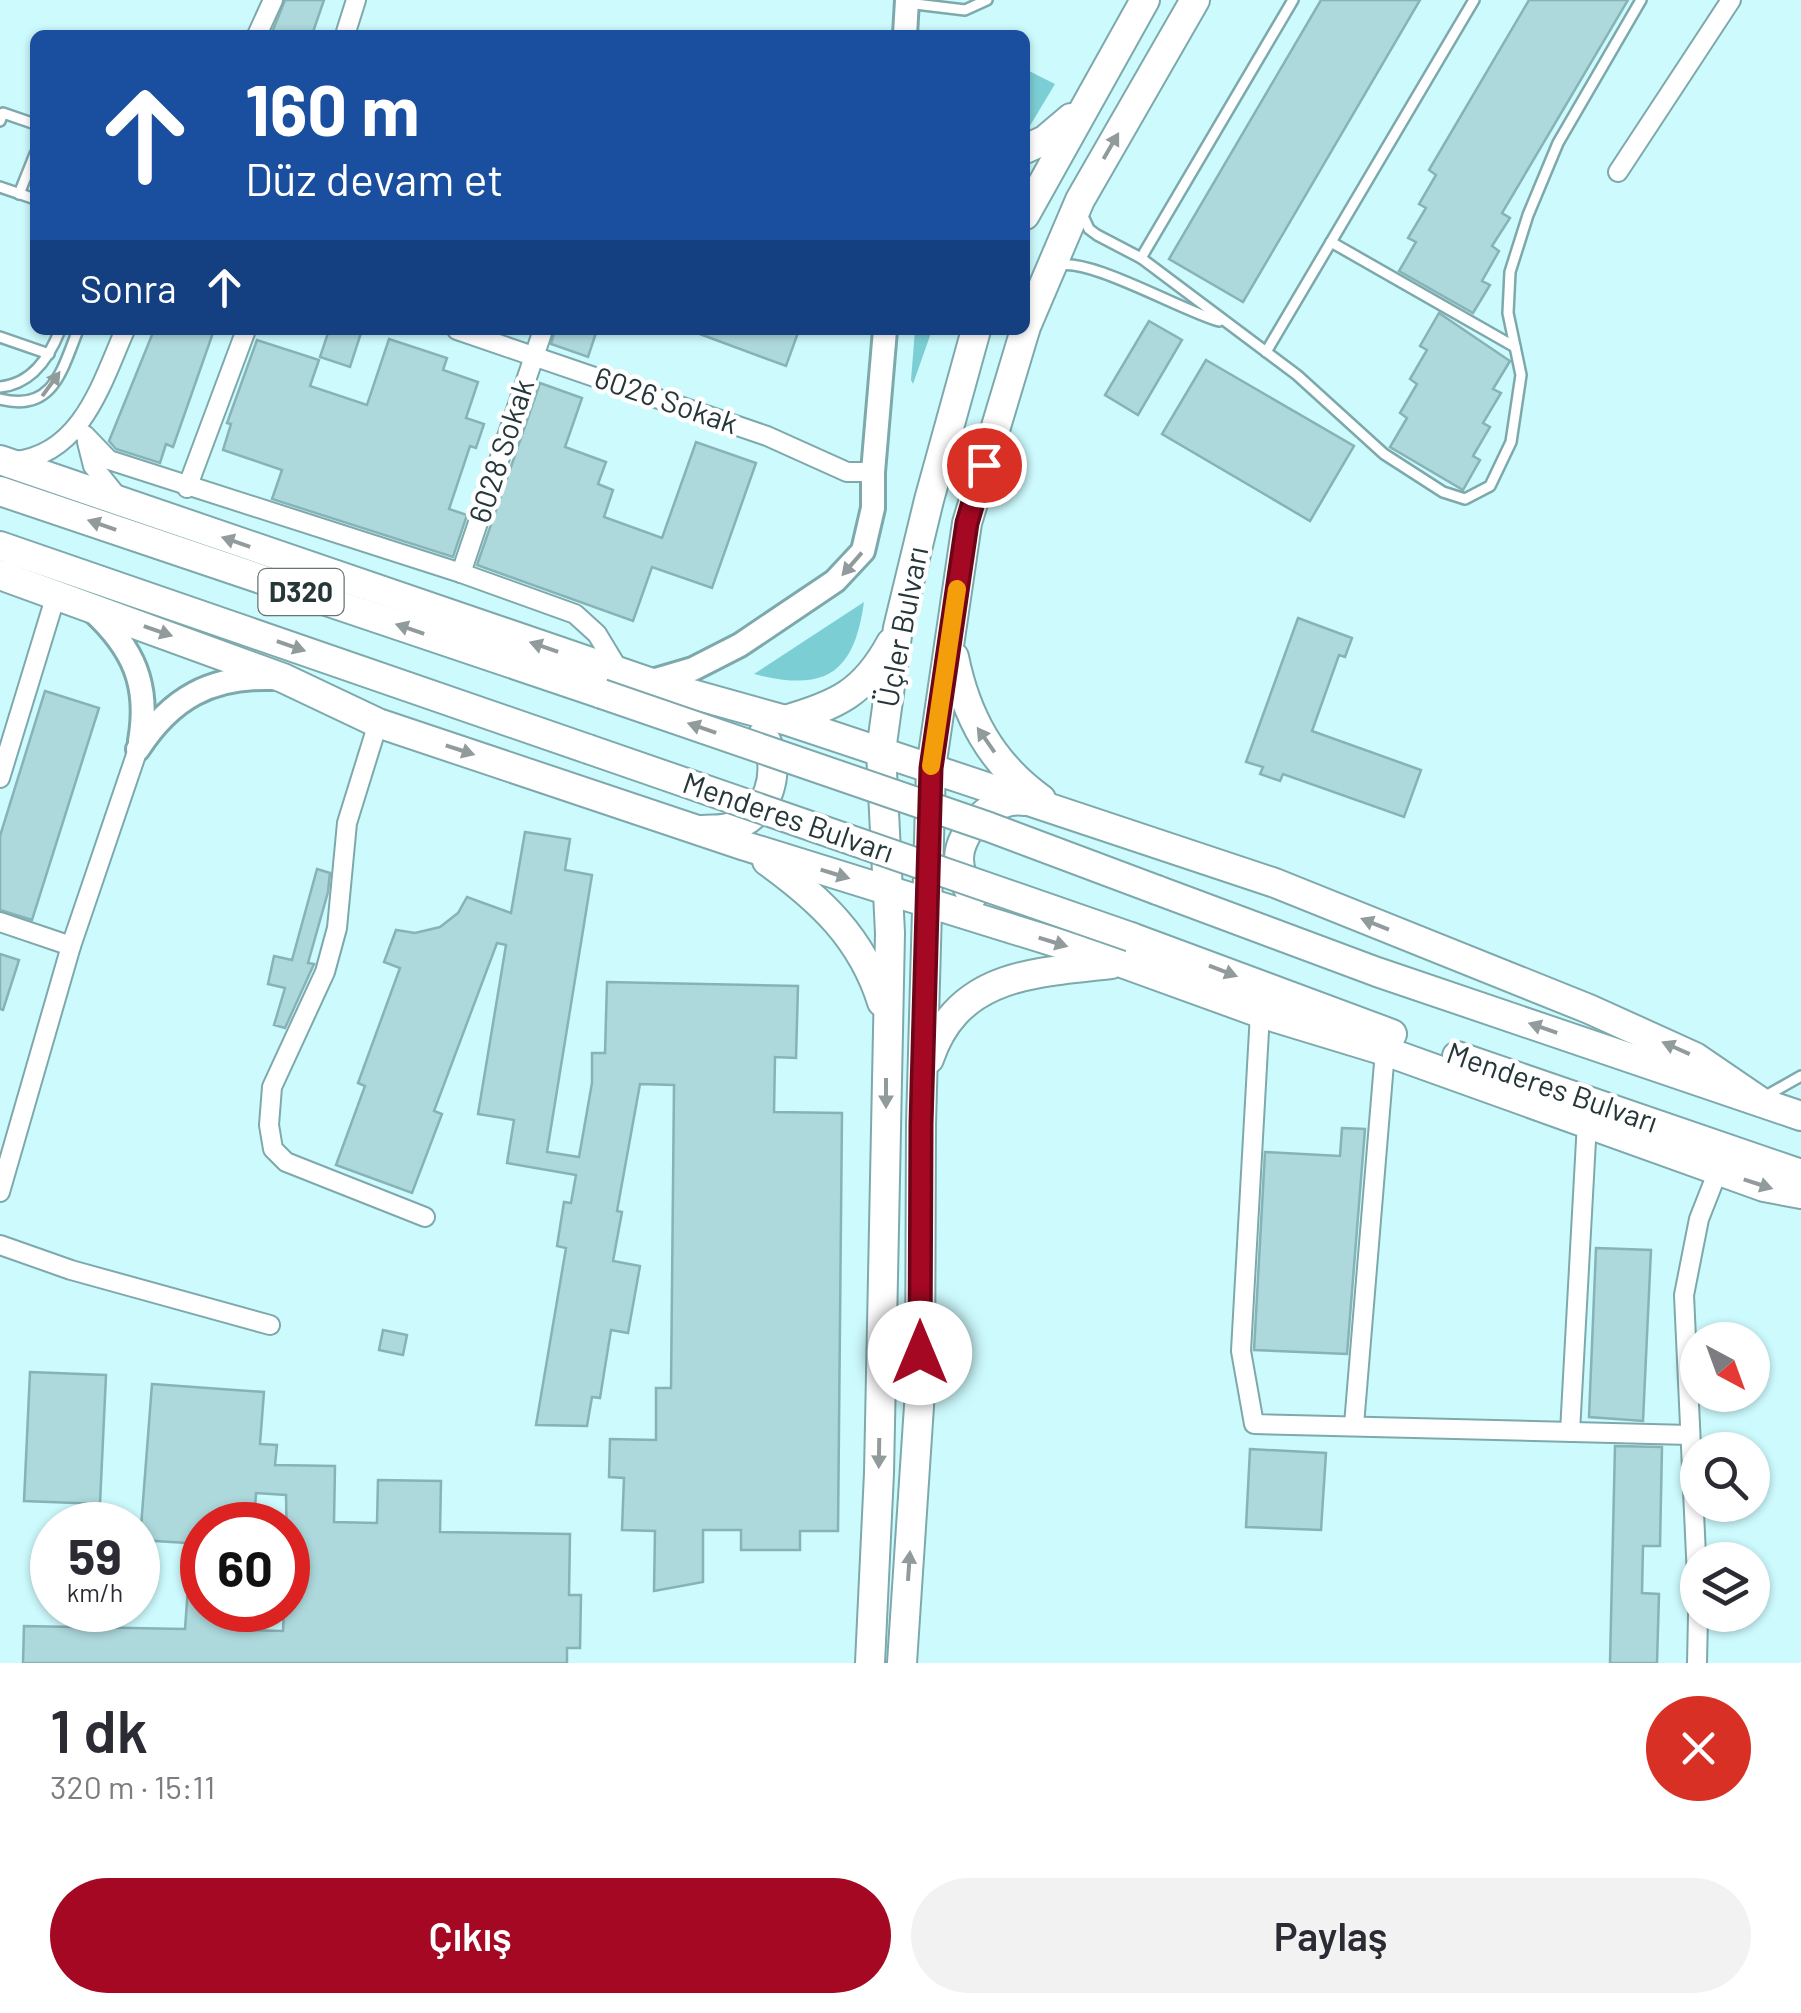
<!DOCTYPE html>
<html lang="tr">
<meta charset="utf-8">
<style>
body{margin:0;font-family:Barlow,sans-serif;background:#f2f2f3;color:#2b2b33;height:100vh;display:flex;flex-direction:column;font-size:38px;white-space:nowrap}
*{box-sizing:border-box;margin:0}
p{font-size:32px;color:#7c7c81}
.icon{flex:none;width:55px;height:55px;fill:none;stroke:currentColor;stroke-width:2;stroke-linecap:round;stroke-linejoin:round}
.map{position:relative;height:1663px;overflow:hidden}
.drawer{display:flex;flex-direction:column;background:#fff;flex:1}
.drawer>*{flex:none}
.banner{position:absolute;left:30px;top:30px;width:1000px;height:305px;border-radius:15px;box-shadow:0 2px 8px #0004;background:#1a4fa0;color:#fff;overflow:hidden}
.needle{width:65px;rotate:139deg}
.tools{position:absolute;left:1680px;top:1322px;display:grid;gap:20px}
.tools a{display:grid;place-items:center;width:90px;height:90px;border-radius:50%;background:#fff;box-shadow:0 2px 8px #0004;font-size:50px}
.speed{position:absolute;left:30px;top:1502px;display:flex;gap:20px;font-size:50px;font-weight:700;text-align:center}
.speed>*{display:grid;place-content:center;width:130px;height:130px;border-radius:50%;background:#fff;box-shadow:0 2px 8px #0004;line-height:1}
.speed small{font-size:25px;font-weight:400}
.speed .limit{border:15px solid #d22;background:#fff;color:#111}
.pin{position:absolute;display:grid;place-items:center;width:85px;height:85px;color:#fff;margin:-42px;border:5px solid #fff;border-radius:50%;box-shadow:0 2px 10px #0007}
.me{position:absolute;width:110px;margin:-55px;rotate:0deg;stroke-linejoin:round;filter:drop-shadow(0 0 8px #0008)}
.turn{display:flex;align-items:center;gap:35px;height:210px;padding:0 50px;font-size:45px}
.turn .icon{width:130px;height:130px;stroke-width:2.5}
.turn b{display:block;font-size:70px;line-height:85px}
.then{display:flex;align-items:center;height:95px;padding:0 50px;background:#0003;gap:20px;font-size:38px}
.round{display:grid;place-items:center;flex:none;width:105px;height:105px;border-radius:52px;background:#f2f2f3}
.summary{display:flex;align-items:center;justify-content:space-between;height:170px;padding:0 50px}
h1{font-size:60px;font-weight:600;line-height:75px}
.button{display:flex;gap:20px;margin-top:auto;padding:20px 50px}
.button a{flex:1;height:115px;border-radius:60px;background:#a40823;color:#fff;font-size:40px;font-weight:600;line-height:115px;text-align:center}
.button a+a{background:#f2f2f3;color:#2b2b33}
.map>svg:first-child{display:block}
</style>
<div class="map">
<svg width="1801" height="1663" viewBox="0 0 1801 1663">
<rect width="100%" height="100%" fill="#cdfafd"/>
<g fill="#7cced5">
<path d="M1025 69 1055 84 1025 134Z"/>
<path d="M915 330H932L913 384 911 380Z"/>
<path d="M864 602C854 675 824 692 754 674Z"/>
</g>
<g fill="#add9dc" stroke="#87b2b6" stroke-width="2.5">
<path d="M285 0H324L312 35H271Z"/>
<path d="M1321 0H1420L1243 302 1169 259Z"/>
<path d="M1529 0H1628L1502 213 1510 218 1492 246 1499 251 1482 281 1490 285 1473 313 1399 271 1416 242 1408 238 1426 208 1419 204 1436 175 1429 170Z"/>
<path d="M1439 313 1510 361 1493 389 1501 393 1483 423 1490 427 1473 456 1480 460 1463 490 1390 447 1407 418 1400 413 1417 384 1410 379 1427 350 1420 346Z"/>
<path d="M1149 321 1182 340 1138 415 1105 395Z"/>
<path d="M154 330H214L173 447 166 444 160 463 116 449 109 441Z"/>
<path d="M329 330H362L350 367 320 357Z"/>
<path d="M555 330H597L588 357 551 344Z"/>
<path d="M689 330H799L786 366Z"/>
<path d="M389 339 447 358 443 370 478 382 466 418 484 424 476 448 470 446 449 509 467 515 453 557 272 499 282 470 223 450 231 424 227 423 257 340 319 360 310 386 367 405Z"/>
<path d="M1206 360 1354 446 1310 521 1162 434Z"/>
<path d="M540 383 582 398 565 447 606 462 598 484 613 490 604 517 662 538 696 442 756 463 712 588 652 567 633 621 477 565Z"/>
<path d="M1298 618 1352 638 1345 657 1339 655 1312 731 1421 770 1404 817 1283 774 1280 781 1260 774 1263 767 1246 762Z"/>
<path d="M45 691 99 708 32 920 0 910V836Z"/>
<path d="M525 832 570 839 565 870 592 875 547 1152 579 1157 592 1083V1053H605L607 982 798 986 796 1058 775 1057 774 1112 842 1113 838 1531H800V1550H741V1530H703V1582L654 1591 655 1531 622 1530 624 1478 609 1477 610 1439 656 1440V1388H671L674 1085 640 1084 617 1211 622 1212 613 1261 640 1266 628 1333 611 1330 600 1398 592 1397 587 1426 536 1425 566 1248 557 1246 564 1202 571 1203 576 1175 507 1163 514 1120 478 1114 506 945 497 943 434 1111 442 1114 412 1193 336 1165 365 1086 358 1083 400 968 384 962 396 930 415 933 440 927 458 913 467 897 511 913Z"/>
<path d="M317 869 330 873 328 892 308 963 314 964 285 1028 274 1025 285 988 268 984 274 956 292 960Z"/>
<path d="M0 954 19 960 3 1010 0 1009Z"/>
<path d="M1342 1128 1365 1129 1347 1354 1254 1350 1265 1152 1340 1156Z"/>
<path d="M1596 1248 1651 1250 1643 1421 1589 1417Z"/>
<path d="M383 1330 407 1335 403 1355 379 1350Z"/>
<path d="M30 1372 106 1375 100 1504 24 1501Z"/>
<path d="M152 1384 264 1392 260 1444 277 1445 275 1465 335 1466 334 1522 377 1523 378 1480 441 1481 440 1532 570 1534 569 1595H581L580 1648H567V1663H23L24 1626 185 1629 191 1546H202V1610H242L240 1630 283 1631 284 1610H288L286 1495 256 1493 254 1525H202V1544L140 1540Z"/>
<path d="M1615 1446 1662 1447 1660 1546H1643L1642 1593 1659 1594 1657 1663H1610Z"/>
<path d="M1250 1449 1326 1453 1321 1530 1246 1527Z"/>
</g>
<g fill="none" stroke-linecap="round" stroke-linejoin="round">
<defs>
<g id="service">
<path d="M907 3 965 10 987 0"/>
<path d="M0 121 3 113 35 124"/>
<path d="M0 187 35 199"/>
<path d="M19 194 35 154"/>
<path d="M1081 212 1089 229 1097 235 1141 258 1297 375 1384 454 1443 492 1465 499 1490 486 1511 442 1521 375 1508 313 1510 272 1528 215 1558 143 1641 0"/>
<path d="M1331 242 1515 347"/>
<path d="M1141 258 1293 0"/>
<path d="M1057 266C1086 255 1182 311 1219 321"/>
<path d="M0 337 49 354"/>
<path d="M1266 352 1474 0"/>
<path d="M0 387C32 384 49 358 60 330"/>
<path d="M0 399C53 413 62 370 78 330"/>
<path d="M1764 1097 1801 1076"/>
</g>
<g id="minor">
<path d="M257 35 273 0"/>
<path d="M345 35 356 0"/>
<path d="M1618 172 1731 0"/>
<path d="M457 330 767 436 847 472H873"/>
<path d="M85 435 109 460 461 573 575 614 597 634 620 672"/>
<path d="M87 442 93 466 117 496"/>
<path d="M15 461C82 454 102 382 125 330"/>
<path d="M187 488 246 330"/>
<path d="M461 573 543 330"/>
<path d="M378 723 347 823 337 928 325 972 272 1087 269 1125 273 1149 286 1162 425 1217"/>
<path d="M0 778 56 595"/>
<path d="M0 922 71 946"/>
<path d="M1260 1013 1241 1351 1254 1424 1690 1435"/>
<path d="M0 1192 71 946 138 749"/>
<path d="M0 1245 71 1270 270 1325"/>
<path d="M1354 1425 1385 1051"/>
<path d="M1570 1432 1587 1122"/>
<path d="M1698 1599 1684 1295 1699 1219 1721 1163"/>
<path d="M1697 1663 1698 1615"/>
</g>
<g id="tertiary">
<path d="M905 35 907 0"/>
<path d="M92 610C133 648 150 684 140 741"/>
<path d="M649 682 693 669 740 645 835 581 863 551 873 508V472L885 330"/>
<path d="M138 749C171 698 211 676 272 678"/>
</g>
<g id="primary">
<path d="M1025 149 1045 140 1071 118"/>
<path d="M1025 215 1145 0"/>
<path d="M1025 329 1080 200 1195 0"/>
<path d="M0 460 649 682 785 720 1275 883 1589 1009 1695 1057 1758 1100"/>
<path d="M0 491 602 694"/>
<path d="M0 546 588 749"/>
<path d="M0 575 283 678 378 723 745 846 1122 963 1260 1013 1385 1051 1764 1187 1801 1194"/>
<path d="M954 657C966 716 991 763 1041 799"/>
<path d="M785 720C837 705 864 693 891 643"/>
<path d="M703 830C711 829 720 830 728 828 769 819 784 769 763 735"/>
<path d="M767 861C820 899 862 938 882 1002"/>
<path d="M1157 890 1377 972 1801 1116"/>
<path d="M972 896C966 884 959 873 959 859 959 830 994 796 1024 801"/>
<path d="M1131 937 1392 1034"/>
<path d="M1457 1056 1801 1174"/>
<path d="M929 1059C958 973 1035 973 1111 964"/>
<path d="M870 1663 879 1473 890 933 881 751 898 628 929 500 976 330"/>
<path d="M902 1663 920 1391 921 1124 931 768 967 523 1025 330"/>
</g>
</defs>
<use href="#service" stroke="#7ea9ac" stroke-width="14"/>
<use href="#minor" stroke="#7ea9ac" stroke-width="22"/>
<use href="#tertiary" stroke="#7ea9ac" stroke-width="28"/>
<use href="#primary" stroke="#7ea9ac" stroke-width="32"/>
<use href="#service" stroke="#fff" stroke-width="9"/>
<use href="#minor" stroke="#fff" stroke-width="18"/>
<use href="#tertiary" stroke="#fff" stroke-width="22"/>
<use href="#primary" stroke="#fff" stroke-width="28"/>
<defs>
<g id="primary-bridge">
<path d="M602 694 989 827 1157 890"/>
<path d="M588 749 1131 937"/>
</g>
</defs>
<use href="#primary-bridge" stroke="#7ea9ac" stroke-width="32" stroke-linecap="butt"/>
<use href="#primary-bridge" stroke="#fff" stroke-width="28"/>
</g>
<defs><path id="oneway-solid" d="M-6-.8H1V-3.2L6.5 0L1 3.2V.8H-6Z" transform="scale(2.5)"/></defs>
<g fill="#929b9c">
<use href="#oneway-solid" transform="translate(1111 146) rotate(-60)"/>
<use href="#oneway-solid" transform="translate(51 384) rotate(-54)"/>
<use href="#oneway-solid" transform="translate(102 525) rotate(-161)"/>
<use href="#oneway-solid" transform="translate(236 542) rotate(-161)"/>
<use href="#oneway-solid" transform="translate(852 564) rotate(131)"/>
<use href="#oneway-solid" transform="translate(410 629) rotate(-161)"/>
<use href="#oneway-solid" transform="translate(158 631) rotate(19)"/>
<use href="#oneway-solid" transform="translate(291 646) rotate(19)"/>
<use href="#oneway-solid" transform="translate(544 647) rotate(-161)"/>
<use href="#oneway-solid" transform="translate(702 728) rotate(-161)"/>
<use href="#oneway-solid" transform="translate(986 740) rotate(-125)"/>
<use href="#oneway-solid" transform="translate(460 750) rotate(18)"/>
<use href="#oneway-solid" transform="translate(835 874) rotate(17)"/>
<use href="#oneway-solid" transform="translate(1375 924) rotate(-158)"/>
<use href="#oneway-solid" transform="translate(1053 942) rotate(17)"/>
<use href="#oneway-solid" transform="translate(1223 971) rotate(21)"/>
<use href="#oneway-solid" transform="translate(1543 1028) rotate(-161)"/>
<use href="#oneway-solid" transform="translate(1676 1048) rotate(-156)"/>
<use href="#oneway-solid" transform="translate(886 1093) rotate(90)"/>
<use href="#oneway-solid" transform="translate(1758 1184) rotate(18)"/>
<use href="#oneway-solid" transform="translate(879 1453) rotate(91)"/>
<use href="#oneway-solid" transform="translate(909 1566) rotate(-86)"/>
</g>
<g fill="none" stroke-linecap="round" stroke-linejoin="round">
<defs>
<path id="route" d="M920 1353 921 1124 931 768 967 523 984 465"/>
</defs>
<use href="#route" stroke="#6b0517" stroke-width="25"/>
<use href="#route" stroke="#a40823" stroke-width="18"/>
<path stroke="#f59e0b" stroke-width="18" d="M931 766 957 589"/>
</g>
<g text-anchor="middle" stroke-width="9" stroke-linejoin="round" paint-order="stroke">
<rect fill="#fff" stroke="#677374" stroke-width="2.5" x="258.5" y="569" width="85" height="46" rx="8"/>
<g font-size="28" font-weight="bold" fill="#263739">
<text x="301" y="602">D320</text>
</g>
<g font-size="30" fill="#263739" stroke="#fff">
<text transform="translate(666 401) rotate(19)" y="10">6026 Sokak</text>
<text transform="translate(502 451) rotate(-72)" y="10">6028 Sokak</text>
<text transform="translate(903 627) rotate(-79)" y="10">Üçler Bulvarı</text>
<text transform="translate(788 818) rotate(19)" y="10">Menderes Bulvarı</text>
<text transform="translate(1552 1088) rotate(19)" y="10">Menderes Bulvarı</text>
</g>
</g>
</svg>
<div class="tools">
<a><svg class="needle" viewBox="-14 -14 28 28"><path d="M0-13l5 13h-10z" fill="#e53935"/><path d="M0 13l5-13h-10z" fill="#7c7c81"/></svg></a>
<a><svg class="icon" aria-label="search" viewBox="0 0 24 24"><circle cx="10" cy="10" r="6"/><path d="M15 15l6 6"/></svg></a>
<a><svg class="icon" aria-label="layers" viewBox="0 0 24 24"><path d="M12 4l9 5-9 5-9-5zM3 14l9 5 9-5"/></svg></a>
</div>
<div class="speed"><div>59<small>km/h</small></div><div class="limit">60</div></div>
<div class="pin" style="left:984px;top:465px;background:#d93025"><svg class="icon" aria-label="arrive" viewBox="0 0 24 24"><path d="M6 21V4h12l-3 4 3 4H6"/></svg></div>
<svg class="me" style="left:920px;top:1353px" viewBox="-20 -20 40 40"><circle r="19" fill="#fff"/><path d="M0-13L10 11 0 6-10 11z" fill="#a40823"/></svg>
<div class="banner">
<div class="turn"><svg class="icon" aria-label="ahead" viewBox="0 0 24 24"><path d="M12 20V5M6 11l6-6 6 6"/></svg><div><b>160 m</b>Düz devam et</div></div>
<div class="then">Sonra<svg class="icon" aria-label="ahead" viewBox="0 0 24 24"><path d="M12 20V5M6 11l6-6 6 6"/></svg></div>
</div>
</div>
<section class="drawer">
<div class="summary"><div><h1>1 dk</h1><p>320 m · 15:11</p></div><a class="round" style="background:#d93025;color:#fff"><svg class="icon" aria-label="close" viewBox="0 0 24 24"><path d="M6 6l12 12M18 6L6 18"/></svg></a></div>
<div class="button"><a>Çıkış</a><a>Paylaş</a></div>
</section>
